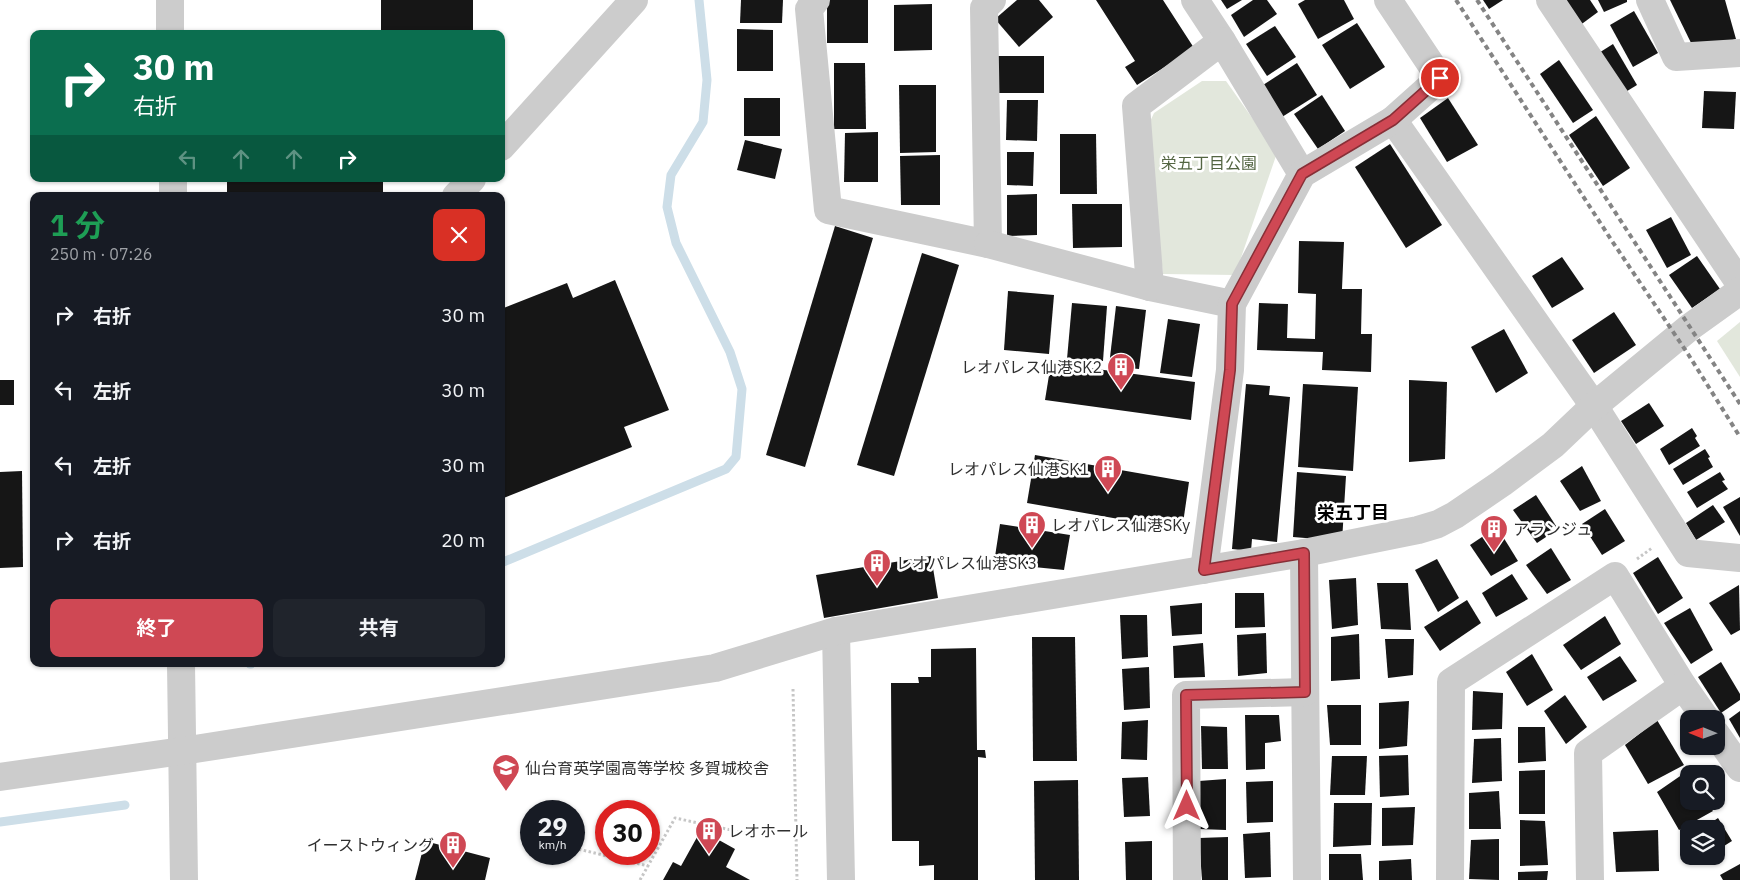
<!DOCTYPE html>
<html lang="ja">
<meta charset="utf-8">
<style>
body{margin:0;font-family:"IBM Plex Sans","Noto Sans JP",sans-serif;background:#20242c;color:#f1f3f6;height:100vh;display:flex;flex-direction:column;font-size:19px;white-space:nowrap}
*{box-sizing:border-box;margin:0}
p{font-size:16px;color:#9ea1a6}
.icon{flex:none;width:28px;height:28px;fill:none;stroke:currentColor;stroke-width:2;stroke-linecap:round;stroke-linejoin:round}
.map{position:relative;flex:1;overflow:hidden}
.drawer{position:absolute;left:30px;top:192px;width:475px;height:475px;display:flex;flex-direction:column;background:#171b24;border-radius:10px;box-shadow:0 1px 4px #0004}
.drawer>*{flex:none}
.top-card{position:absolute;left:30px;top:30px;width:475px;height:152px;border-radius:10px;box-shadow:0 1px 4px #0004;background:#0b6e4f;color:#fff;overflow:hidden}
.needle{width:32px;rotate:271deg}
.controls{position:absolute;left:1680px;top:710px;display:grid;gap:10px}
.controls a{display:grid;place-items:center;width:45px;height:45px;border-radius:10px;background:#171b24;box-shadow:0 1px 4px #0004;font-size:25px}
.speed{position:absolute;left:520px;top:800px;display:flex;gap:10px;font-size:25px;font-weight:700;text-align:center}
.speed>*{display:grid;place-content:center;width:65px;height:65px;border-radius:50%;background:#171b24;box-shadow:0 1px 4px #0004;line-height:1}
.speed small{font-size:12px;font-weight:400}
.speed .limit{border:8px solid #d22;background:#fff;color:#111}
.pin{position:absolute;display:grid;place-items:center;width:42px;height:42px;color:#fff;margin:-21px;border:2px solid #fff;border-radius:50%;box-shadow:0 1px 5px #0007}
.me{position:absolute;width:55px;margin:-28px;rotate:0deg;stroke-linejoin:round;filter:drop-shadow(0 0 4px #0008)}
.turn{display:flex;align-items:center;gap:18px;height:105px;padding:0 20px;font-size:22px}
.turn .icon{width:65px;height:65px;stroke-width:2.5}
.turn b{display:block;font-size:35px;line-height:42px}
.lanes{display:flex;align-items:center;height:48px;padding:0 20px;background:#0003;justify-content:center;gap:25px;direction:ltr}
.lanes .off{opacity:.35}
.round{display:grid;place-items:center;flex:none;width:52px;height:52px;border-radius:10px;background:#20242c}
.headline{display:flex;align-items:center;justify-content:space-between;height:85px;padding:0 20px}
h1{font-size:30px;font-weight:700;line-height:38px;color:#1e9e55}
.cta{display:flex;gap:10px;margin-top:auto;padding:10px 20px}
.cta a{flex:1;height:58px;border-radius:10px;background:#cf4854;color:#fff;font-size:20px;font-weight:700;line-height:58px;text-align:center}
.cta a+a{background:#20242c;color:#f1f3f6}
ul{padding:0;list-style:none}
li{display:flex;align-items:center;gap:15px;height:75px;padding:0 20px}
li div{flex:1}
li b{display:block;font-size:19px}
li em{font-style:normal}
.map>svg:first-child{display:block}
</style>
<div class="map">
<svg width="1740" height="880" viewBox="0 0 1740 880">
<rect width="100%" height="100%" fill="#fff"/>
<g fill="#e2e7dc">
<path d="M1202 81H1226L1277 153 1235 275 1163 274 1147 128 1154 113Z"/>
<path d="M1740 322V377L1717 341Z"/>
</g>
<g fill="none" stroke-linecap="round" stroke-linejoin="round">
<g stroke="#cddee8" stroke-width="9">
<path d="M501 563 726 469 736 457 742 389 730 352 676 243 667 207 671 175 703 122 707 80 699 0"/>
<path d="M250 664H251"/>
<path d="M0 822 125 805"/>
</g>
</g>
<g fill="#161616">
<rect x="381" y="0" width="92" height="34"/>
<path d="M741 0H783L782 23H740Z"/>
<rect x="827" y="0" width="41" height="43"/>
<path d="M1017 0H1039L1053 17 1019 47 995 19Z"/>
<path d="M1096 0H1163L1194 48 1137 85 1125 67 1135 61Z"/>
<path d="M1221 0H1242L1227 9Z"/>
<path d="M1253 0H1267L1277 14 1244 37 1231 15Z"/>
<path d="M1305 0H1344L1354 19 1318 39 1298 4Z"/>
<path d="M1483 0H1503L1489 9Z"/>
<path d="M1561 0H1590L1598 12 1579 26Z"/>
<path d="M1598 0H1627V2L1604 12Z"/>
<path d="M1670 0H1725L1736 39 1695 51Z"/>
<path d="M932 4V50L894 51V5Z"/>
<path d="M1634 11 1658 53 1633 67 1610 25Z"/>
<path d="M1357 23 1385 67 1350 89 1322 45Z"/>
<path d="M1275 26 1296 57 1267 76 1246 44Z"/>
<path d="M737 29 773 30V71H737Z"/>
<path d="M1613 44 1637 85 1619 96 1594 56Z"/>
<path d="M989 56H1044V93H990Z"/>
<path d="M1559 60 1593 110 1573 123 1540 74Z"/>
<path d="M834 63H865L866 129H834Z"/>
<path d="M1297 63 1317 95 1282 117 1263 85Z"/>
<path d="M899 85H936V152L900 153Z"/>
<path d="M1704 91 1736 92 1734 129 1702 128Z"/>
<path d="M1322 95 1345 131 1318 149 1294 114Z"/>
<rect x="744" y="98" width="36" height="38"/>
<path d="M1448 98 1478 145 1447 162 1420 118Z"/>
<path d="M1007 100H1038L1037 141 1006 140Z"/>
<path d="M1596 116 1630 168 1603 186 1569 135Z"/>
<path d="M878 132V182H844L845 133Z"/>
<path d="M1060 134H1096L1097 194H1060Z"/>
<path d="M745 140 782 149 775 179 737 170Z"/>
<path d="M1390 144 1442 225 1406 248 1355 167Z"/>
<path d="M1007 152H1034L1033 186 1007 185Z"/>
<path d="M940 155V205H901L900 156Z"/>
<path d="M227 179H383V194L381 196H227Z"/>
<path d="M1037 194V235L1007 236V195Z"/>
<path d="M1072 204H1122V247L1073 248Z"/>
<path d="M1671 217 1691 255 1667 268 1646 230Z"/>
<path d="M835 226 873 238 805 467 766 455Z"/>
<path d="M1299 241 1344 242 1342 289H1362L1361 334H1372L1371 372 1322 370 1323 352 1257 350 1259 303 1288 304 1287 338 1315 339 1316 294 1298 293Z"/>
<path d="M922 253 959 265 894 476 857 465Z"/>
<path d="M1697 256 1720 289 1692 308 1669 275Z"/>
<path d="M1562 257 1584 289 1552 308 1532 276Z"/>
<path d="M615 280 669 410 624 427 632 447 501 499V309L567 283 573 298Z"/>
<path d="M1008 291 1054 295 1049 354 1004 350Z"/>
<path d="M1072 303 1107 306 1103 361 1067 359Z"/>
<path d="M1116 306 1146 310 1139 369 1109 366Z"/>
<path d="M1614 312 1636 345 1594 373 1572 340Z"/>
<path d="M1168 319 1200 324 1192 377 1160 373Z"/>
<path d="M1504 329 1528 373 1496 393 1471 347Z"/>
<path d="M1051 363 1195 382 1191 420 1045 400Z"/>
<rect x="0" y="380" width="14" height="25"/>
<path d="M1409 380 1447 382 1445 459 1409 462Z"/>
<path d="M1246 384 1270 386 1269 395 1290 397 1277 542 1252 539 1251 551 1232 549Z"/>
<path d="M1303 384 1358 387 1353 471 1298 467Z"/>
<path d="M1649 403 1664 426 1636 444 1621 421Z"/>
<path d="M1692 428 1697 436 1695 438 1700 446 1669 465 1660 449Z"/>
<path d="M1705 449 1710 457 1708 458 1713 467 1683 485 1673 469Z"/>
<path d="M1035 455 1189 482 1182 530 1027 503Z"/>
<path d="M1582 466 1601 501 1580 511 1560 481Z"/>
<path d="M22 471 23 567 0 568V472Z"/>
<path d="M1297 472 1346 476 1342 541 1293 537Z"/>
<path d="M1720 472 1725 480 1722 481 1728 489 1697 508 1687 492Z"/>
<path d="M1536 495 1558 529 1537 543 1513 510Z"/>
<path d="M1740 497V536L1723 507Z"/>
<path d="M1713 505 1725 522 1696 540 1686 523Z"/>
<path d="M1605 509 1625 541 1602 555 1582 524Z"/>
<path d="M1000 524 1070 535 1064 570 994 563Z"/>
<path d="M1497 527 1518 561 1491 576 1470 545Z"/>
<path d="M1551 548 1571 580 1547 594 1526 565Z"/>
<path d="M931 556 938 598 824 618 816 575Z"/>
<path d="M1658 557 1683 598 1658 614 1633 573Z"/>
<path d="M1437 559 1459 598 1438 612 1415 570Z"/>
<path d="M1512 574 1528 599 1496 617 1482 593Z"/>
<path d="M1356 578 1358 625 1332 629 1329 580Z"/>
<path d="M1377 583H1408L1411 630 1381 629Z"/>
<path d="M1739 585 1740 630 1731 635 1709 603Z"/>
<path d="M1235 593H1264L1265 627 1235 628Z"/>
<path d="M1467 600 1481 623 1440 651 1424 627Z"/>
<path d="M1202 603V634L1172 636 1170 606Z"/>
<path d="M1690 608 1713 650 1691 664 1664 623Z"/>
<path d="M1120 615H1147L1148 657 1122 659Z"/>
<path d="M1605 616 1621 644 1581 670 1563 645Z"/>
<path d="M1266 633 1267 673 1238 676 1237 635Z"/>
<path d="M1359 634 1360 679 1331 681V637Z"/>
<path d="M1032 637H1075L1077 761H1033Z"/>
<path d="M1385 639H1414L1413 675 1388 678Z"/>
<path d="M1203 643 1205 677 1174 678 1173 646Z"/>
<path d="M976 648 977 750H985L986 758 978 757V880H934V865L919 866V841H892L891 683H919L918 677H931V649Z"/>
<path d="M1532 654 1553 690 1527 706 1506 672Z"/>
<path d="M1620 656 1637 681 1603 701 1587 677Z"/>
<path d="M1721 662 1740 694V700L1721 713 1698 677Z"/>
<path d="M1149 667 1150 708 1124 710 1122 669Z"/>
<path d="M1473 691 1503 693 1502 729 1472 730Z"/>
<path d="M1565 695 1587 727 1566 744 1544 711Z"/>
<path d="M1409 701 1407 746 1379 749V703Z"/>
<path d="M1327 705H1361V745H1330Z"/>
<path d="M1740 711V738L1729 719Z"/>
<path d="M1245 715H1279L1281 741 1265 743V769L1246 770Z"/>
<path d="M1148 720 1147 760 1121 759 1122 722Z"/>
<path d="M1657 720 1684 765 1648 784 1625 745Z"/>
<path d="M1201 726 1227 727 1228 769H1202Z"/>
<path d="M1518 727H1545L1546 761 1518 763Z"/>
<path d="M1501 738 1502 781 1472 783 1474 739Z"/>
<path d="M1408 755 1409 795 1380 797 1379 756Z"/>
<path d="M1332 756H1367L1365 795H1330Z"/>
<path d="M1545 770V814H1519V771Z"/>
<path d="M1686 772 1689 776V801H1706L1713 811 1679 830 1657 792Z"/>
<path d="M1148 777 1150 816 1124 817 1122 778Z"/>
<path d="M1226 779V830L1199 829V781Z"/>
<path d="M1078 780 1079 880H1035L1034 781Z"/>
<path d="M1273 781V822L1247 823 1246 782Z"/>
<path d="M1499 791 1501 829H1469V793Z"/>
<path d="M1334 803H1372L1371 845 1333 847Z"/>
<path d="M1415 807 1413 845 1382 846V808Z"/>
<path d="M1718 818 1732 841 1716 851V829H1702Z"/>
<path d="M1520 820 1545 821 1548 865 1520 866Z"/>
<path d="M701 830 735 849 726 867 750 880H663L673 862 681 866Z"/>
<path d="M1658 830 1659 871 1616 872 1613 832Z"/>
<path d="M1270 832 1271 877 1245 878 1243 834Z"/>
<path d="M1228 837V880H1202L1199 838Z"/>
<path d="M1499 839V880L1469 879 1471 840Z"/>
<path d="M425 841 490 858 485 880H415Z"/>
<path d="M1152 841V880H1126L1125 842Z"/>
<path d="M1329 854H1361L1363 880H1329Z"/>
<path d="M1411 859 1412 880H1379V861Z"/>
<path d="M1740 864V880H1723L1720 875Z"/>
<path d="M1548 871 1547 880H1518V872Z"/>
</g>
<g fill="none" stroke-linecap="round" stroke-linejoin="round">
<g stroke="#c6c6c6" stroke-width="3" stroke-dasharray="2.5 2.5" stroke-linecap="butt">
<path d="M1637 559 1652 548"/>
<path d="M793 689 797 880"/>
<path d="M574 848 648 866"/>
<path d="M640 880 675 818 754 835"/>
</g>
<g stroke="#ccc" stroke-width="28">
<path d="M170 0V34"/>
<path d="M816 0 809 9 828 210 988 244 984 8 992 0"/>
<path d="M1195 0 1222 41 1302 174"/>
<path d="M1550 0 1740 284"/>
<path d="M1650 0 1676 57 1740 53"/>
<path d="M1393 120 1594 406 1688 553 1740 558"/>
<path d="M501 147 634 0"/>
<path d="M173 179V196"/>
<path d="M456 196 472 179"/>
<path d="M988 244 1150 287 1232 304"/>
<path d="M1150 287 1136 106 1222 41"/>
<path d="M1304 553 1307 880"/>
<path d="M1204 570 1230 370 1232 304 1302 174 1393 120 1440 78 1388 0"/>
<path d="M836 631 841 880"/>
<path d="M181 664 184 880"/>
<path d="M1716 734 1740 768"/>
<path d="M0 777 182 751 715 668 836 631 1304 553 1418 530 1438 524 1455 515 1502 483 1553 445 1594 406 1690 327 1740 291"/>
<path d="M1187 880 1186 695 1305 692"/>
<path d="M1450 880 1451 682 1615 576 1683 686 1706 719"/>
<path d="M1590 880 1588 753 1683 686"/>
</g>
<g stroke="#848484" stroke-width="4" stroke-dasharray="5 4" stroke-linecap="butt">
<path d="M1456 0 1612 241 1688 354 1740 437"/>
<path d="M1477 0 1740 404"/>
</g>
</g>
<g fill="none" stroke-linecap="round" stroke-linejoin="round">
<defs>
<path id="route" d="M1187 806 1186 695 1305 692 1304 553 1204 570 1230 370 1232 304 1302 174 1393 120 1440 78"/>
</defs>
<use href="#route" stroke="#872f37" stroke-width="12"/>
<use href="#route" stroke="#cf4854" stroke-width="9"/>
</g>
<defs>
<symbol id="building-pin" viewBox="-11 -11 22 30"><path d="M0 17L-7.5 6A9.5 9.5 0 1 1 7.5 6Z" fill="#cf4854" stroke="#fff"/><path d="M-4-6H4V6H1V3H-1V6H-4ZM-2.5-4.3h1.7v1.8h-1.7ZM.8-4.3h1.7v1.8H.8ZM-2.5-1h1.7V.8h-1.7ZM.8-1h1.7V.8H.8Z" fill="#fff"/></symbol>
<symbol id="school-pin" viewBox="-11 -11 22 30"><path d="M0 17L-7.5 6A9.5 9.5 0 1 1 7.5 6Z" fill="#cf4854" stroke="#fff"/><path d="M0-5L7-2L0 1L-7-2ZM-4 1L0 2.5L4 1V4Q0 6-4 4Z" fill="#fff"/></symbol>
</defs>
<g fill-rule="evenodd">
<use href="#building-pin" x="1105" y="351" width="32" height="43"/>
<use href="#building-pin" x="1092" y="453" width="32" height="43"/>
<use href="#building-pin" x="1016" y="509" width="32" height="43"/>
<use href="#building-pin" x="1478" y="513" width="32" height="43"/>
<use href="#building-pin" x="861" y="547" width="32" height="43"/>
<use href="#school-pin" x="490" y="752" width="32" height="43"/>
<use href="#building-pin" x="693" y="815" width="32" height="43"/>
<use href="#building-pin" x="437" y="829" width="32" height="43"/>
</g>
<g text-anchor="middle" stroke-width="5" stroke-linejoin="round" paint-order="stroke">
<g font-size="16" fill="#536542" stroke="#fff">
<text x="1209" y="169">栄五丁目公園</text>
</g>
<g font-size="16" fill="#2f2f2f" stroke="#fff" text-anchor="start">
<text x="1102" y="373" text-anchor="end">レオパレス仙港SK2</text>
<text x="1089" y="475" text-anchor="end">レオパレス仙港SK1</text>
<text x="1051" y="531">レオパレス仙港SKy</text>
<text x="1513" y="535">アランジュ</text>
<text x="896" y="569">レオパレス仙港SK3</text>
<text x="525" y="774">仙台育英学園高等学校 多賀城校舎</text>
<text x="728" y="837">レオホール</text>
<text x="434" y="851" text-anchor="end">イーストウィング</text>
</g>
<g font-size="18" font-weight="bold" fill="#000" stroke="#fff">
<text x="1353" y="519">栄五丁目</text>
</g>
</g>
</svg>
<div class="controls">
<a><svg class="needle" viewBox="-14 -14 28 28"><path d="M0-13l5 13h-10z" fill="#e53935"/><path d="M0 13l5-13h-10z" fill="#9ea1a6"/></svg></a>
<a><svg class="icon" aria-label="search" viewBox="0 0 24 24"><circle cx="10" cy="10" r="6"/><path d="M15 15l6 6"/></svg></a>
<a><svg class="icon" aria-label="layers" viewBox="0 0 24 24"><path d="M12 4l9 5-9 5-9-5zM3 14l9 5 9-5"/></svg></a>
</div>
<div class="speed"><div>29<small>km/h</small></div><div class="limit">30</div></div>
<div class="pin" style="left:1440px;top:78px;background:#d93025"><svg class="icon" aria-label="arrive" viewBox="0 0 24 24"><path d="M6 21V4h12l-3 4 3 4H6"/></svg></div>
<svg class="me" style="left:1187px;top:806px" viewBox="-20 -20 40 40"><path d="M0-17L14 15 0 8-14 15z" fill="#cf4854" stroke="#fff" stroke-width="4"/></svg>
<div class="top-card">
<div class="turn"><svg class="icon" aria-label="right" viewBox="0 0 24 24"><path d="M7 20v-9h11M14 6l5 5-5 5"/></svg><div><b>30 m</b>右折</div></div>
<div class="lanes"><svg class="icon off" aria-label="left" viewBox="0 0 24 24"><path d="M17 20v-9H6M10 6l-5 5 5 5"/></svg><svg class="icon off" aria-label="ahead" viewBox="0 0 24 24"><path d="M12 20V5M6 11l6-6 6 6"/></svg><svg class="icon off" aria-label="ahead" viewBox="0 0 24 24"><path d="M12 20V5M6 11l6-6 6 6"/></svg><svg class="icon" aria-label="right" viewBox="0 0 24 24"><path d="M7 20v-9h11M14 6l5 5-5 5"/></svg></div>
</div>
<section class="drawer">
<div class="headline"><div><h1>1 分</h1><p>250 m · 07:26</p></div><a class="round" style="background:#d93025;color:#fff"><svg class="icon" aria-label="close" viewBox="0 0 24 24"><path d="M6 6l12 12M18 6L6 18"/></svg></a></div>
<ul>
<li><svg class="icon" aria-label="right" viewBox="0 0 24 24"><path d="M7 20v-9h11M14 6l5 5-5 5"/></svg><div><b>右折</b></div><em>30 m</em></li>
<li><svg class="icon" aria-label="left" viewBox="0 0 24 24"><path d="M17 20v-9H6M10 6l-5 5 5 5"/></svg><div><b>左折</b></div><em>30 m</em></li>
<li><svg class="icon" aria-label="left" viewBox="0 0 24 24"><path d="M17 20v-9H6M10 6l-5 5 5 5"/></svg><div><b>左折</b></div><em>30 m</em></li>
<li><svg class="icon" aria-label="right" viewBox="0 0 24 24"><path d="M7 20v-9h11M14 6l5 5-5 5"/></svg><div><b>右折</b></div><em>20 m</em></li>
</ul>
<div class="cta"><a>終了</a><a>共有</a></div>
</section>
</div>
